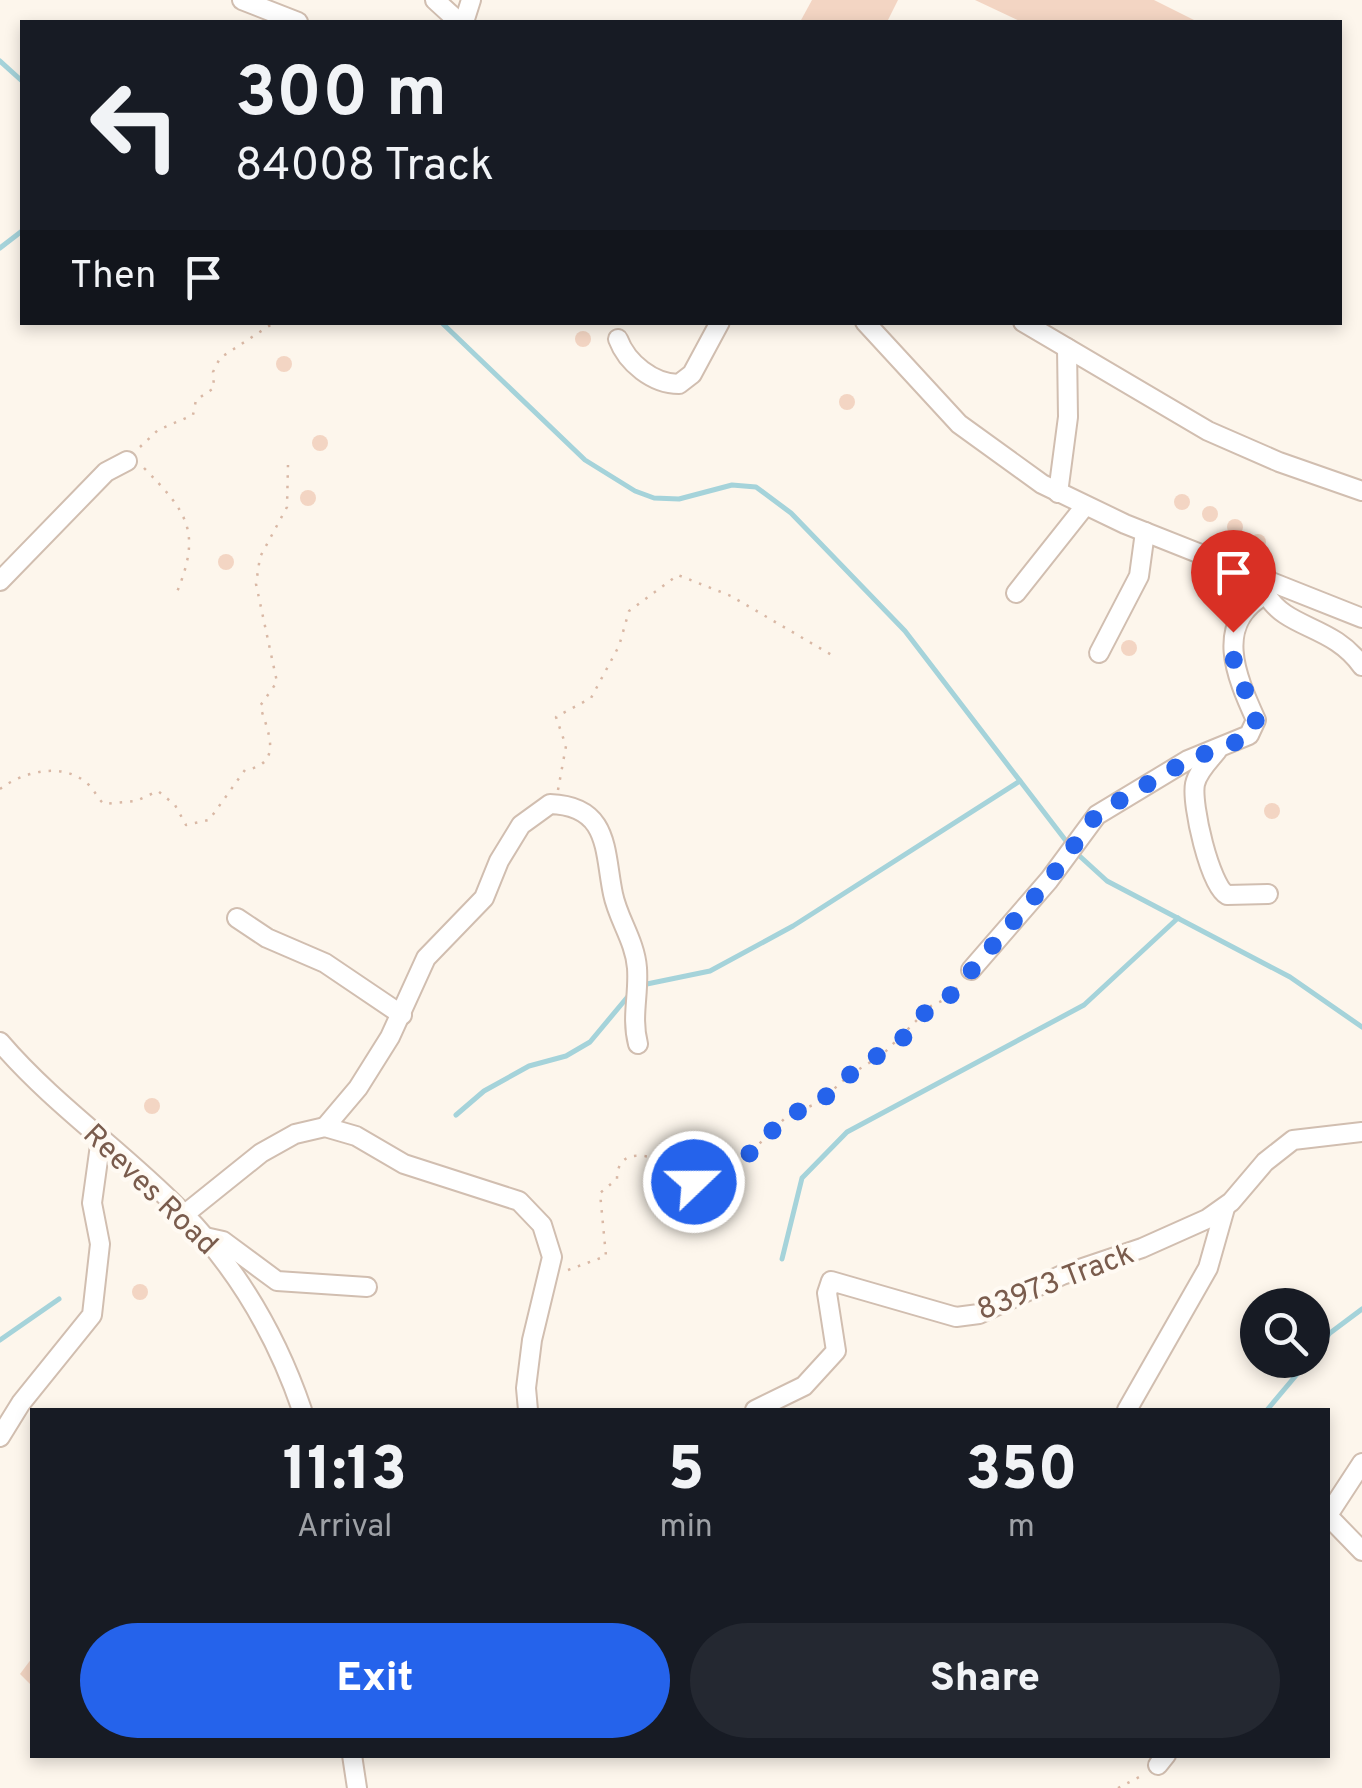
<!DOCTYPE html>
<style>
body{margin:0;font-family:Overpass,sans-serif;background:#242831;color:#f1f3f6;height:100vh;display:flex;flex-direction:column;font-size:38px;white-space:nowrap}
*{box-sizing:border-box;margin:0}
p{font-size:32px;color:#9ea1a6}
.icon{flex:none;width:55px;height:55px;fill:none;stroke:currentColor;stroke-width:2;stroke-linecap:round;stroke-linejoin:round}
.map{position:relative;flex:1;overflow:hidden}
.panel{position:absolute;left:30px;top:1408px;width:1300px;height:350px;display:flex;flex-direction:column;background:#171b24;border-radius:0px;box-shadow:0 5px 15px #0003}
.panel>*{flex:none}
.hud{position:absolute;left:20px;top:20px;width:1322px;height:305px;border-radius:0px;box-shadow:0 5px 15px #0003;background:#171b24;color:#f1f3f6;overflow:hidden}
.fabs{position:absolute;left:1240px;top:1288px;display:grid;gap:20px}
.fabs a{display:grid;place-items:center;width:90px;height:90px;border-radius:50%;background:#171b24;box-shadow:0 5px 15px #0003;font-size:50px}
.pin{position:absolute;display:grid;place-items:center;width:85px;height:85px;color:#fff;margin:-102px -42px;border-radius:50% 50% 50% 0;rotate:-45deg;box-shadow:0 0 10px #0007}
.pin .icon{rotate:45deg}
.me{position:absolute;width:110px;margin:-55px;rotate:68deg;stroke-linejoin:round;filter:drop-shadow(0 0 8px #0008)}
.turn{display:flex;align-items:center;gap:35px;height:210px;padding:0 50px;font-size:45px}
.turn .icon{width:130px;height:130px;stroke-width:2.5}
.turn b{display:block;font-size:70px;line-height:85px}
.then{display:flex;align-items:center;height:95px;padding:0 50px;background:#0003;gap:20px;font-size:38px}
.eta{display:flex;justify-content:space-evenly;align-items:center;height:170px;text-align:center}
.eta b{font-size:60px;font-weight:800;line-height:70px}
.action{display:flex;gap:20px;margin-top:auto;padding:20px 50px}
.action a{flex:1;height:115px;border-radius:60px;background:#2563eb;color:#fff;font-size:40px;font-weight:800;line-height:115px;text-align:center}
.action a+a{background:#242831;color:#f1f3f6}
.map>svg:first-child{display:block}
</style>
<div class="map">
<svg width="1362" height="1788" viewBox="0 0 1362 1788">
<rect width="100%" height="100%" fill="#fdf6ec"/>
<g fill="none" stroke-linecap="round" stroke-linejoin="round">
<g stroke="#a5d3da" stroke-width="5">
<path d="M0 61 22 81"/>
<path d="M0 248 22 231"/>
<path d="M441 322 585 460 635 491 654 498 679 499 732 485 756 487 791 513 905 631 1073 850 1107 881 1290 977 1362 1027"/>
<path d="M642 985 710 971 793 926 1020 781"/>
<path d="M456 1115 484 1091 529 1066 566 1056 590 1042 630 994"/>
<path d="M782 1259 802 1178 847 1132 1084 1005 1178 918"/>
<path d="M0 1340 59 1299"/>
<path d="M1312 1355 1330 1333 1362 1309"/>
<path d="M1267 1410 1309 1360"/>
</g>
</g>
<g fill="#f3d5c3">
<path d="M812 0H898L887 22H800Z"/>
<path d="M975 0H1154L1198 22H1022Z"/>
<circle cx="583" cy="339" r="8"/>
<circle cx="284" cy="364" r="8"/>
<circle cx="847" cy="402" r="8"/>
<circle cx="320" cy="443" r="8"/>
<circle cx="308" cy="498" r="8"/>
<circle cx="1182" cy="502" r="8"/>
<circle cx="1210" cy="514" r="8"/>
<circle cx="1235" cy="527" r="8"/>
<circle cx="1258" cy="542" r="8"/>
<circle cx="226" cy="562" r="8"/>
<circle cx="1129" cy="648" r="8"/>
<circle cx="1272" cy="811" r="8"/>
<circle cx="152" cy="1106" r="8"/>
<circle cx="140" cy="1292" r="8"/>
<path d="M32 1658V1686L20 1674Z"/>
</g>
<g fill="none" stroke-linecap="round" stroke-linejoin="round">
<defs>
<g id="minor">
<path d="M242 0 298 22"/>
<path d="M435 0 459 22"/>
<path d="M464 22 471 0"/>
<path d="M865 322 959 424 1042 484 1125 524 1362 618"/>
<path d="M1023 322 1208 431 1279 462 1362 491"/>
<path d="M618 339C627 363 653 384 679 384L692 374 720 322"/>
<path d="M1058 493 1068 417 1067 348"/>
<path d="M0 581 106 472 127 461"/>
<path d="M1268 583 1266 594C1287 630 1332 624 1362 666"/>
<path d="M1016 593 1085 506"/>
<path d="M1099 653 1139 576 1145 532"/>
<path d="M1217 751C1209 761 1198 771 1195 784 1191 804 1210 886 1227 895L1268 894"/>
<path d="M237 918 267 938 325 963 402 1015"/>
<path d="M971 970 1049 880 1097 815 1188 760 1249 735 1256 720C1236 676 1213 623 1266 594"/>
<path d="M0 1042C53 1104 122 1151 179 1209 236 1266 276 1334 302 1410"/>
<path d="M325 1127 358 1088 390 1037 426 958 484 898 499 861 521 825 550 804C610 806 604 851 613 894 618 919 635 941 637 968 639 995 631 1017 638 1044"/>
<path d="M185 1214 261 1153 295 1134 325 1127 356 1136 404 1164 519 1201 542 1225 552 1257 532 1340 526 1388 528 1410"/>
<path d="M205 1237 223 1241 277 1281 367 1287"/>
<path d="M755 1410 804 1386 836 1351 827 1293 831 1281 956 1317 979 1314 1062 1275 1142 1248 1207 1219 1231 1202 1265 1162 1293 1140 1362 1132"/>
<path d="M1127 1410 1208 1268 1225 1208"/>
<path d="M0 1437 21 1403 92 1315 100 1244 92 1203 101 1138"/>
<path d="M1328 1515 1362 1463"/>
<path d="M1328 1516 1362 1551"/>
<path d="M352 1755 357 1788"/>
<path d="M1158 1765 1166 1755"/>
</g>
</defs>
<use href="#minor" stroke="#d1beb0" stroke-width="22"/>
<g stroke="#d9b8a5" stroke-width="2.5" stroke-dasharray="2.5 8" stroke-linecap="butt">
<path d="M140 447 158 430 193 415 196 400 214 388 213 372 220 358 275 322"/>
<path d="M144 468C187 512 202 531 177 592"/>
<path d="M0 789C24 771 64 761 89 785 95 791 98 799 104 804L136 801 158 791 175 805 186 825 209 820 245 770C283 764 269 734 260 706L277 682 256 584 260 557 287 507 288 465"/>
<path d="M558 790 566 746 556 717 591 698 619 646 629 611 678 575 731 596 835 657"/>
<path d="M568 1270 606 1256 600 1193 617 1179C617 1135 678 1163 694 1183L708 1182 738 1165 787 1116 820 1102 848 1076 882 1055 931 1006 948 998 962 982"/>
<path d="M1118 1788 1145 1774"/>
</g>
<use href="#minor" stroke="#fff" stroke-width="18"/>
</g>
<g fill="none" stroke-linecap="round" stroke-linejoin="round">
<path stroke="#2563eb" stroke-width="18" stroke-dasharray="0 32.4" d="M694 1182H708L738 1165 787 1116 820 1102 848 1076 903 1038 931 1006 948 998 1049 880 1097 814 1188 760 1247 738 1256 720 1232 655 1233 632"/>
</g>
<g text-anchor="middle" stroke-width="8" stroke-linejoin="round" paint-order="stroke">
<g font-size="30" fill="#7a5c4d" stroke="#fffaf3">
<text transform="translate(151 1189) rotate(44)" y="10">Reeves Road</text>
<text transform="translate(1055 1281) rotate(-21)" y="10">83973 Track</text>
</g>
</g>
</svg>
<div class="fabs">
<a><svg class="icon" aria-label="search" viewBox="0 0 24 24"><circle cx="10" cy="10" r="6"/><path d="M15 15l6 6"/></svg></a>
</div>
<div class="pin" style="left:1233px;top:632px;background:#d93025"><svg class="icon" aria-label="arrive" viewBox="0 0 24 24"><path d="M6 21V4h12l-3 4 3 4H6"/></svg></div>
<svg class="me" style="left:694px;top:1182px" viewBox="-20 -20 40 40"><circle r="17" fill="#2563eb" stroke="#fff" stroke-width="3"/><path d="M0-11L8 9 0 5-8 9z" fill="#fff"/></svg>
<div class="hud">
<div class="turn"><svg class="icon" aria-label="left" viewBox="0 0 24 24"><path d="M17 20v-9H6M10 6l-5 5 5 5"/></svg><div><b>300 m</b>84008 Track</div></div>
<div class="then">Then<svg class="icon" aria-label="arrive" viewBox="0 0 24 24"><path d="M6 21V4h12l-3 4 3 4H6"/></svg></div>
</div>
<section class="panel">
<div class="eta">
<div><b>11:13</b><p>Arrival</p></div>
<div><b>5</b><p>min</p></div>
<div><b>350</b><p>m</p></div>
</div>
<div class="action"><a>Exit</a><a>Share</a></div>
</section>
</div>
